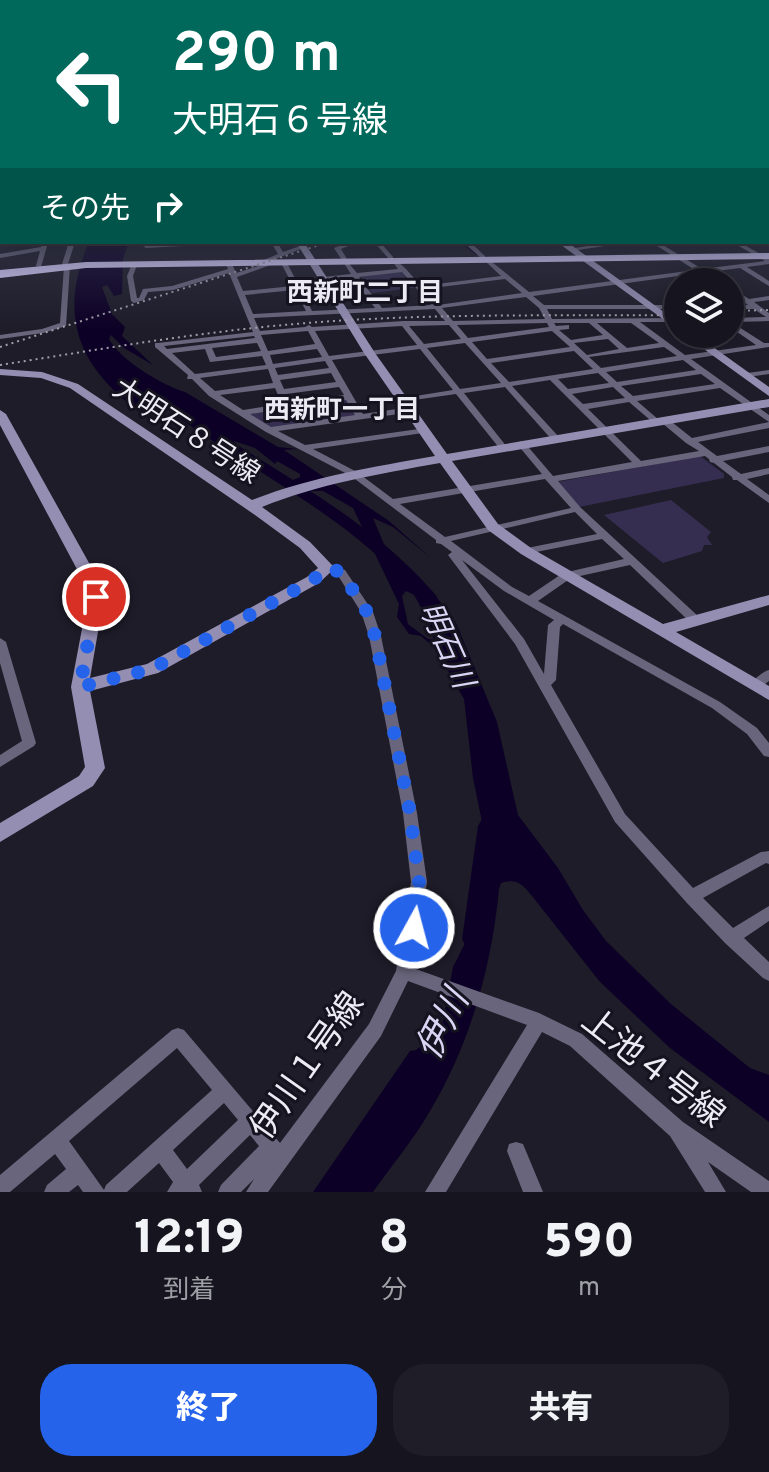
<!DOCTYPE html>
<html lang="ja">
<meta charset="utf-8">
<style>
body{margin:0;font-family:Overpass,"Noto Sans JP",sans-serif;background:#1f1e28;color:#f1f3f6;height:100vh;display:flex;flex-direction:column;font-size:30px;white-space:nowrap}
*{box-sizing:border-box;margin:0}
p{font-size:26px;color:#9e9fa4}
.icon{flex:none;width:44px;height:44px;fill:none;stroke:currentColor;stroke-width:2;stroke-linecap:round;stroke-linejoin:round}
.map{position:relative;height:1192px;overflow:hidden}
.details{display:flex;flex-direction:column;background:#16151f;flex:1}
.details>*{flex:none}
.banner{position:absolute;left:0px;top:0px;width:770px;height:244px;box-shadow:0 4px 20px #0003,0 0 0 2px #35343d;background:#00695c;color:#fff;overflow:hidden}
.tools{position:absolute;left:664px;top:268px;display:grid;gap:16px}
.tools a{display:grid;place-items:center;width:80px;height:80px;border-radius:50%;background:#16151f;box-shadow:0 4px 20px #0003,0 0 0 2px #35343d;font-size:40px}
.pin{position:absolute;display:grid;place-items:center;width:68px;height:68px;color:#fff;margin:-34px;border:4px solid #fff;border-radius:50%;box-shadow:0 2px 8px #0007}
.me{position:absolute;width:88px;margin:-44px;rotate:7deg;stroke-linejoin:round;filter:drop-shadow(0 0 6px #0008)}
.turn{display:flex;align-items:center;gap:28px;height:168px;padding:0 40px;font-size:36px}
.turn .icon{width:104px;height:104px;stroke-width:2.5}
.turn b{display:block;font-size:56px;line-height:68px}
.then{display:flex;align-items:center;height:76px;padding:0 40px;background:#0003;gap:16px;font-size:30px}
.eta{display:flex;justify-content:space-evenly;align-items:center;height:136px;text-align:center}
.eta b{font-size:48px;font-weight:800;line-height:56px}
.cta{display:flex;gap:16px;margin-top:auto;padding:16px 40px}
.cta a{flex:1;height:92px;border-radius:32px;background:#2563eb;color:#fff;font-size:32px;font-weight:800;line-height:92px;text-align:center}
.cta a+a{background:#1f1e28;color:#f1f3f6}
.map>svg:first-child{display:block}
</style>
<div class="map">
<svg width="769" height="1192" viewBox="0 0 769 1192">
<rect width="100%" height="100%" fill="#1e1c29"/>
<g fill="#352e50">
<path d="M401 271 414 288 372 293 361 277Z"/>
<path d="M343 399 348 400 356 415 271 428 249 414Z"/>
<path d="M700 456 724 474V478L579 507 557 482Z"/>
<path d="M671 500 711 532 707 537 712 545H704L702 551 663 563 604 515Z"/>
</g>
<path fill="#0d0026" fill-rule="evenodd" d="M89 242H129L123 259 122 294 114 296 107 285 102 287 112 314 125 327 122 336 153 365 124 348 111 335 109 339C119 359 163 386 185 392L278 447 298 449 284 450 389 521 431 558 393 527 373 518 391 561 435 595 456 623 497 722 518 815 558 868 583 910 606 941 671 1004 750 1068 769 1075V1122L670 1048 600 982 532 896C522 884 517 878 501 883L499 889C492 966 470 1044 430 1111 414 1139 392 1165 373 1192H313L410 1051 416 1050 441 1031 453 967 482 909 489 887 488 851 473 778 464 699 435 648 421 636 409 634 397 617 399 604 353 508 323 491H288L284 484 300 477V474L277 461 275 464 255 448 234 441 247 461 224 441 207 437V430C186 419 165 400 142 414 79 368 57 317 89 242ZM406 591 414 595 423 611 421 618 428 623 434 640 428 639 408 624 402 596Z"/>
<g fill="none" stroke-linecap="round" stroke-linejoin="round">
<path stroke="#0d0026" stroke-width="2" d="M462 242 476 254"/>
<g fill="#0d0026" fill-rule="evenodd">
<path d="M180 408C201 415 223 436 242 448 312 492 380 531 434 593L437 597 434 601H422C354 520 260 476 175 415V409Z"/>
<path d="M490 816 498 819 502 826 488 939 484 947 475 951 466 947 462 939 478 826 482 819Z"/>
</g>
<g fill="#69657c" fill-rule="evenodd">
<rect x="768" y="167" width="1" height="2"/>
<path d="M2 171V175L0 176V172Z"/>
<rect x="0" y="186" width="2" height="4"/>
<path d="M2 196V200L0 201V197Z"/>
<path d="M0 211 2 212V218L0 217Z"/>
<rect x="768" y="223" width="1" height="4"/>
<path d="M2 232V236L0 237V233Z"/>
<path d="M0 242H16L0 246Z"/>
<path d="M43 242 48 243 41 267 36 266 40 251 0 258V254L41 247Z"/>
<path d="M69 242H75L68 264 70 266 66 326 43 333 0 339V335L42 329 60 323 64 266 62 264Z"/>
<path d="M186 242H222L219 244 146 248 143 246 146 244Z"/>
<path d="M271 242H277L283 252 303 245 306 247 268 262H264V260L278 254Z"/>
<path d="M349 242H358L341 249 347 259 346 260 357 273 398 269 392 261 395 259 406 269 421 286 501 276 485 261V259L487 258 529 292 695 270 651 242H658L702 269 765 261 732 242H739L769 259V264L747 267 769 281V286L740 268 708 272 722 282H714L700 273 533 296 544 305H678V309H547L552 319 678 318V322H640L685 355 756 345 730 327V318L766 317 754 309H730V305H748L730 292V287L749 299 769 296V300L754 302 769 313V321L731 322 764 343H769V347L691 359 769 415V422L720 388 637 401 659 420 660 422 656 425 629 402 588 409 641 461 699 451 686 443 662 423V419H668L692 438 769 422V428L698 442 717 456 769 446V452L723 461 741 474 769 468V474L747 479 769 495V503L737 480H733L732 477 714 463 710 462 709 459 705 456 558 481 580 507 699 617 701 620 699 623H691L630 565 571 578 538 601 720 702 757 728 769 743V757L764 756 747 734 712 708 563 624 560 627 556 680 551 685 625 814 693 888 761 852 769 851V864L766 863 703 898 733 928 769 906V921L744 938 769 962V981L763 978 725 943 686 902 615 822 515 644 448 555 452 552 441 544 436 543V540L351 476 266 432 209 396 192 379H187L188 375 155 347V343H158L253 332 229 273 173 290 148 292 144 300 134 303 131 301 127 276 132 264 137 265 133 276 137 298H139L143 289 172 286 228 269 226 264 229 262 232 264 236 273 271 262 276 263 237 277 243 291 293 286 281 263 284 261 287 263 299 286 327 283 330 285 327 287 301 289 312 311 375 308 353 278 323 281 320 279 323 277 351 274 334 248ZM402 272 431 305 382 308 359 277ZM505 279 522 293 438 305 424 289ZM295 290 306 311 253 314 245 295ZM526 297 539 308 545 319 453 321 442 308ZM435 309 445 321H403L312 327 309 325 305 327 260 331 254 318ZM547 323 549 327 468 338 457 325ZM554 323H589L603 335 571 340 559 330 569 329V325L556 326ZM597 323H631L659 343 627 348ZM449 325 461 339 424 344 409 326ZM402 326 417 345 329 356 315 331ZM308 331 315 344 268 351 261 335ZM552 331 570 347 487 359 472 342ZM254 336 255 338 167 349 164 346ZM608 339 619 349 587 355 574 343ZM257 343 261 351 216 357 212 348ZM465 343 501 383 460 389 427 348ZM664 347 677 356 601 368 589 357ZM205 349 210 362 262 356 266 365 195 374 172 353ZM317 349 322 357 273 364 270 355ZM420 349 453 390 403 398 399 400 400 402 456 394 500 449 503 450 507 447 464 393 505 387 553 441H559V437L512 386 550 380 632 462 553 476 524 442 521 441 517 444 542 474 393 499 357 472 313 449 423 433 426 432V428L305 445 278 431 413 412V408L410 407 363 414 332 360ZM574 351 593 369 509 382 491 363ZM683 360 696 370 617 382 606 372ZM325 361 329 368 278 375 275 368ZM268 369 273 383 215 391 200 378ZM331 373 336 382 284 389 280 380ZM598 373 609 383 568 389 558 379ZM701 374 715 384 633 396 621 386ZM339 387 344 395 289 403 286 394ZM613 387 625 398 583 404 572 394ZM275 388 282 404 243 410 220 395ZM346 400 355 415 271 427 250 414ZM545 479 571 508 445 537 400 504ZM575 512 597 534 522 549 521 551 522 553 526 554 602 539 624 559 563 573 529 596 512 587 451 541ZM462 560 504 591 554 620 548 625 544 674 524 639Z"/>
<path d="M374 242H380L393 257V259H389Z"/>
<path d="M463 242H470L485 256V258H481Z"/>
<path d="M614 242H632L571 251 568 249Z"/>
<path d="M769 370V374L747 377 743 375 747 373Z"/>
<path d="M327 565 345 570 373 612 381 636 417 813 427 882 413 968 539 1013 582 1034 683 1122 769 1181V1192H751L708 1162 726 1192H705L670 1136 570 1046 542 1032 446 1192H425L527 1025 408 981 381 1036 268 1192H246L254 1179 241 1192H218L221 1185 259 1146 250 1135 199 1185 202 1192H167L173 1182 159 1163 127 1192H83L78 1185 69 1192H44L47 1185 66 1169 55 1154 10 1192H0V1175L172 1030 178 1028 184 1030 280 1143 369 1024 396 971 411 882 403 813 369 636 361 612 337 574 323 570 322 568ZM177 1048 212 1090 106 1185 104 1190 69 1141ZM224 1103 238 1120 187 1169 173 1150Z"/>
<path d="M0 638 6 642 36 743 34 746 0 767V755L22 741 0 663Z"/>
<path d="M769 670V681L759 689H751L749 686C753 680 762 672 769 670Z"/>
<path d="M516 1142 523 1144 543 1192H523L507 1151 509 1144Z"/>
</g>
<g fill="#948eb2" fill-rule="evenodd">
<rect x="768" y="172" width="1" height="5"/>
<rect x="0" y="221" width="2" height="4"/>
<path d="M296 242H304L375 353 447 454 769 399V407L452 461 498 524 531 548 663 624 769 595V605L676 632 769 686V700L521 554 488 530 440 463C379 474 319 484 262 507L310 542 332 565 335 568 319 583 158 673 90 691 105 768 93 786 0 842V823L79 776 85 767 71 687 88 597 87 588 0 425V410L6 414 103 588 104 597 90 678 147 664 307 577 318 568 300 548 255 515 70 388 41 378 0 375V369L42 372 78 384 252 500C311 477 373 467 435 456L364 353Z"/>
<path d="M557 242H567L678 322V330Z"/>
<path d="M683 334H695L769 387V396Z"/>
</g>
<path fill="#d4ccfa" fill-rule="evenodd" d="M769 253V259L86 268 0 278V270L86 262Z"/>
<g stroke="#a19faa" stroke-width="2" stroke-dasharray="2 4" stroke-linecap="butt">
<path d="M730 311 769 310"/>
<path d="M0 347 329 242"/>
<path d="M0 365C102 349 204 331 307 323 430 313 554 316 678 315"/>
</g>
</g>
<linearGradient id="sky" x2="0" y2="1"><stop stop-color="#100f17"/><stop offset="0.49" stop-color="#3b4054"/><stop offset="1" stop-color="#3b4054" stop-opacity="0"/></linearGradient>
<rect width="769" height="330" fill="url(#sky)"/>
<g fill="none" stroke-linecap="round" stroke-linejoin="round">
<path stroke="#2563eb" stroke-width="14" stroke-dasharray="0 25.2" d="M96 597 80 687 152 669 313 580 327 568 341 572 367 612 375 636 410 813 419 882 414 928"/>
</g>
<g text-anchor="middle" stroke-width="6" stroke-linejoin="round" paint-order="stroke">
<g font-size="26" font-weight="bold" fill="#ecebf4" stroke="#15131f">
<text x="365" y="301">西新町二丁目</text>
<text x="342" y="418">西新町一丁目</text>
</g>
<g font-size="28" fill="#ecebf4" stroke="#15131f">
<text transform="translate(187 430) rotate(33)" y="10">大明石８号線</text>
</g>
<g font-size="30" font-style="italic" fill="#dad5f4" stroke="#15131f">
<text transform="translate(447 645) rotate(66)" y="10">明石川</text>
</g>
<g font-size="34" fill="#ecebf4" stroke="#15131f">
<text transform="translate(306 1065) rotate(-55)" y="12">伊川１号線</text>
<text transform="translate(654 1067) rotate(38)" y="12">上池４号線</text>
</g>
<g font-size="36" font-style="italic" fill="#dad5f4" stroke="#15131f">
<text transform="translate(441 1024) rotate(-63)" y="13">伊川</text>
</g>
</g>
</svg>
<div class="tools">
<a><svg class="icon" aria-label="layers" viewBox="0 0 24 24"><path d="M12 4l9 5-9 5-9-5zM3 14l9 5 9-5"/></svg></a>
</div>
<div class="pin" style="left:96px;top:597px;background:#d93025"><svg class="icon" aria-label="arrive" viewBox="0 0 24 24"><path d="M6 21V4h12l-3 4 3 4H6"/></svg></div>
<svg class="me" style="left:414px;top:928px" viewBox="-20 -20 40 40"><circle r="17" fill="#2563eb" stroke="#fff" stroke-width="3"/><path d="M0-11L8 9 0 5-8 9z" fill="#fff"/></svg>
<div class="banner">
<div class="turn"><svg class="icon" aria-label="left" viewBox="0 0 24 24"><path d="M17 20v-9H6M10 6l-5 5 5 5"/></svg><div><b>290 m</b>大明石６号線</div></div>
<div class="then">その先<svg class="icon" aria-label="right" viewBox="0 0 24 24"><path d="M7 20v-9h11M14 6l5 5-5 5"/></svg></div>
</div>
</div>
<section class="details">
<div class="eta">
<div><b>12:19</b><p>到着</p></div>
<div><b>8</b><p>分</p></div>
<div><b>590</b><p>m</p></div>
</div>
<div class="cta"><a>終了</a><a>共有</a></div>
</section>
